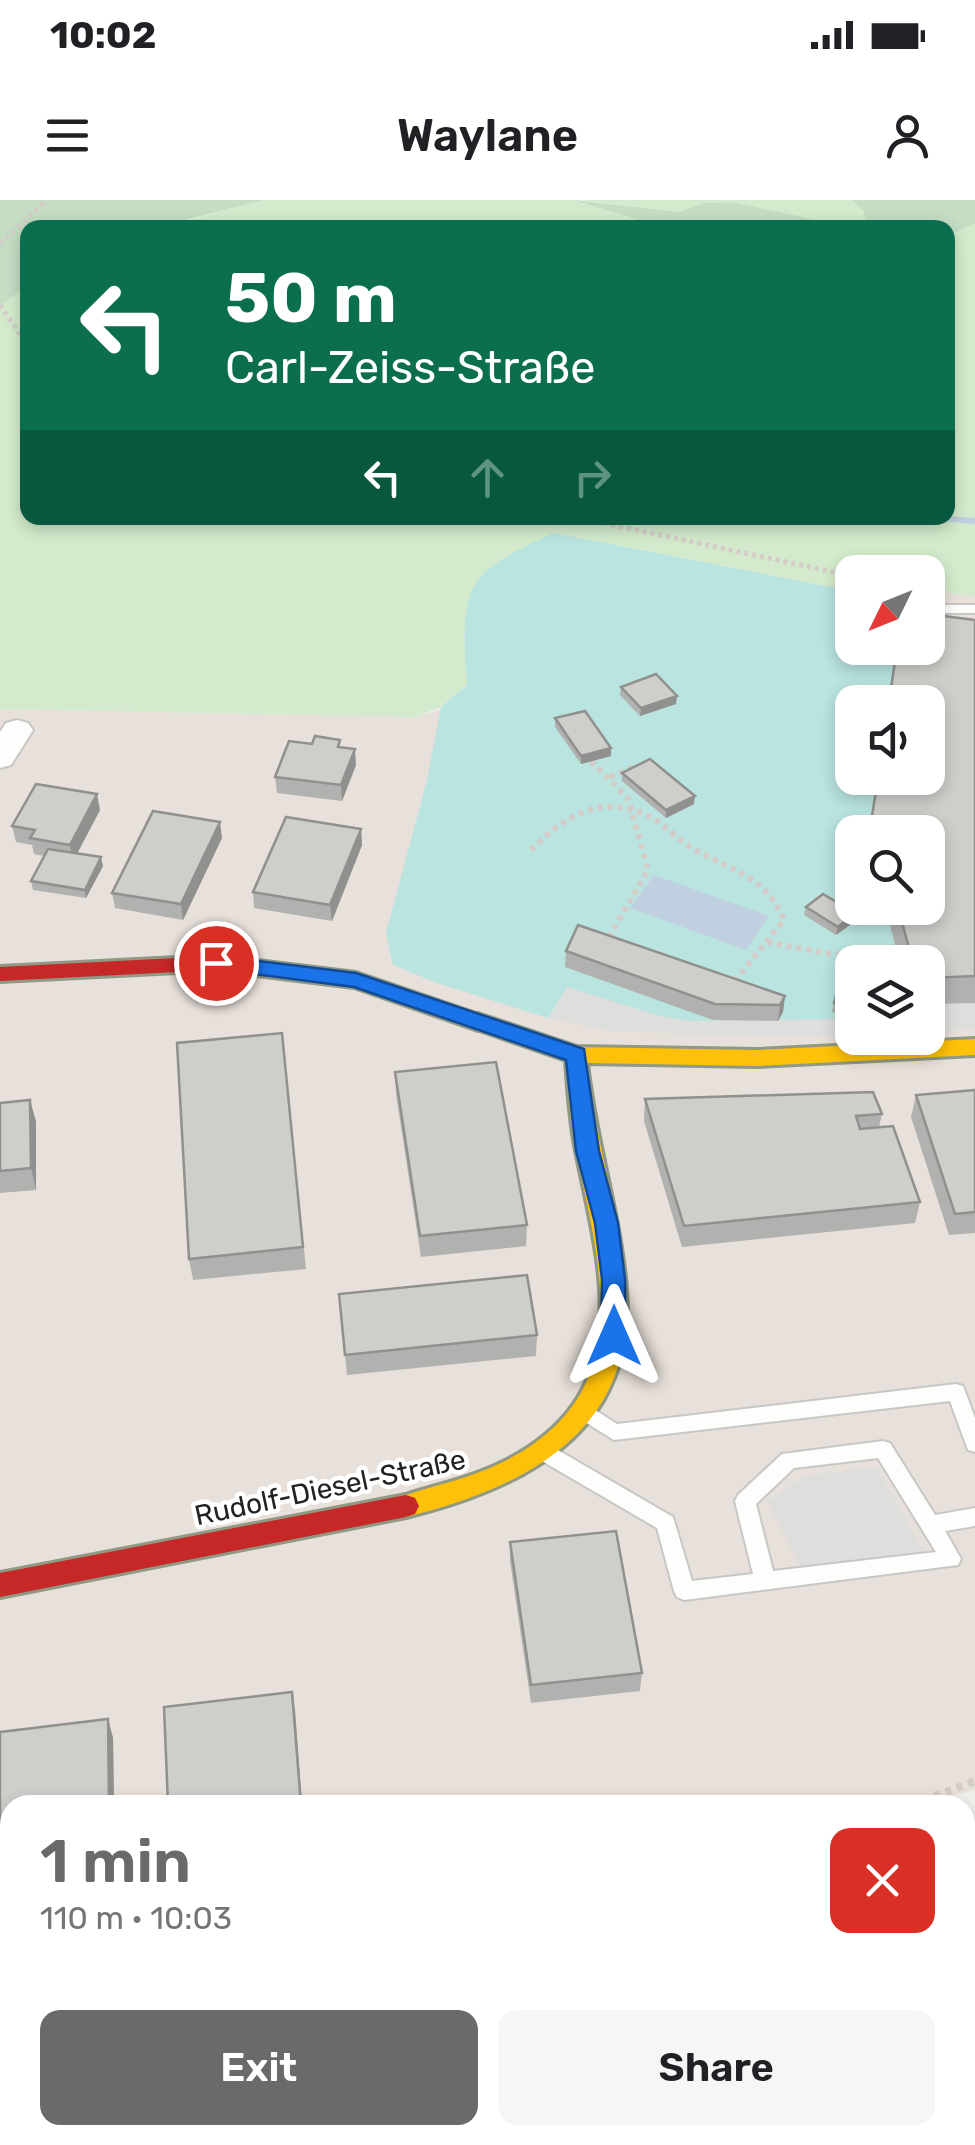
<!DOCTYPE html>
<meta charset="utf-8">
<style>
body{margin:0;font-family:Rubik,sans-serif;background:#f6f6f6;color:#202124;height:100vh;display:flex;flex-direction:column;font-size:38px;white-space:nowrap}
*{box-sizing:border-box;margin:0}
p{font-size:32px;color:#757577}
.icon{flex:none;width:55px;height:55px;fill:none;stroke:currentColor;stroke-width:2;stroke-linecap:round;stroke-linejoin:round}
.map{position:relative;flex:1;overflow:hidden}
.drawer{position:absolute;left:0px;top:1595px;width:975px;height:350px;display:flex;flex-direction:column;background:#fff;border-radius:30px 30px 0 0;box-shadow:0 5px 15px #0003}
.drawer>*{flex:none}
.guide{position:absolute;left:20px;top:20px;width:935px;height:305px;border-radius:20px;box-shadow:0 5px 15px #0003;background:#0b6e4f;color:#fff;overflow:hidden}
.needle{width:65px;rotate:227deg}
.controls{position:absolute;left:835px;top:355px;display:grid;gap:20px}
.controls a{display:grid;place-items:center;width:110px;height:110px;border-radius:20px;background:#fff;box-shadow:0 5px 15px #0003;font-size:50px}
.pin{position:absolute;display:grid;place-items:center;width:85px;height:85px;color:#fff;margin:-42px;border:5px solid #fff;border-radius:50%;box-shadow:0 2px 10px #0007}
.me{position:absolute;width:110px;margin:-55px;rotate:0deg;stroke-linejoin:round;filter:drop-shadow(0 0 8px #0008)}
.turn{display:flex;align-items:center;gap:35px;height:210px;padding:0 40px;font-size:45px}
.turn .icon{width:130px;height:130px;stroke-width:2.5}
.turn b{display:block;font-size:70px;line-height:85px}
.lanes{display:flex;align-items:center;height:95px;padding:0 40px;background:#0003;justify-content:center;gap:50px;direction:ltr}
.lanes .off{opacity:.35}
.round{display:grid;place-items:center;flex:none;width:105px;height:105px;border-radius:20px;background:#f6f6f6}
.overview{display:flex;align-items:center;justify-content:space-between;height:170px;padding:0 40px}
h1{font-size:60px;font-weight:600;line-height:75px;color:#6a6a68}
.cta{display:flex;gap:20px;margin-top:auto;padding:20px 40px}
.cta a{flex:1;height:115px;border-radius:20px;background:#6a6a68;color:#fff;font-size:40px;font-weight:600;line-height:115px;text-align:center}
.cta a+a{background:#f6f6f6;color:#202124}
.status{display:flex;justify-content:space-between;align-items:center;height:70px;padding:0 50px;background:#fff;direction:ltr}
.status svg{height:28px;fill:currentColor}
header{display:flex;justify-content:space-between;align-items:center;height:130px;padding:0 40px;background:#fff;font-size:45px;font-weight:600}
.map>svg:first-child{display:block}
</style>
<div class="status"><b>10:02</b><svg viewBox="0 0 49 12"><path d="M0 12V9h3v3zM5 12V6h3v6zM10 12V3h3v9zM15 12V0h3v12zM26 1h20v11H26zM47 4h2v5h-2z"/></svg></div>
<header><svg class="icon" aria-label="menu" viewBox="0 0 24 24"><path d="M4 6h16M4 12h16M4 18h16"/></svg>Waylane<svg class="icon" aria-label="person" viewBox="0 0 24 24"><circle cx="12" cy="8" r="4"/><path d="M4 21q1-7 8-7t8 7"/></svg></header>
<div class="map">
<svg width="975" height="1945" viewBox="0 0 975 1945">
<rect width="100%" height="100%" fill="#efefeb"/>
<path fill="#e8e0da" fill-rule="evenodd" d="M928 389 975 397V1590L914 1605H10V1935H140L117 1945H0V509L415 517 852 391V448H928ZM852 502H928V578H852ZM852 632H928V708H852ZM852 762H928V838H852Z"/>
<g fill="#dededc">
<path d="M566 786 660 816 691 821 852 819V837L613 832 548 818Z"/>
<path d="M975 803V829L928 832V804Z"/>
<path d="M877 1268 924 1352 800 1366 767 1301 806 1275Z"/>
</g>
<path fill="#eaeedf" d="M975 1695V1945H351L375 1935H965V1699Z"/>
<g fill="#d3ebcc">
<path d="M264 0H574L661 27 157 28Z"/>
<path d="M580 0H852L864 11 866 27 799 18 731 2 704 3 679 12Z"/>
<path d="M975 23V397L928 389V372H852V391L554 333 464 434 467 485 441 507 415 517 0 509V106L27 86 28 318H948V36Z"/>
</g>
<g fill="#c4ddc3">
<path d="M0 0H264L157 27 28 28 27 86 0 106Z"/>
<path d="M574 0 679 12 704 3 731 2 850 27H661Z"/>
<path d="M852 0H975V23L948 36V28L866 27 864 11Z"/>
</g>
<path fill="#b9e4df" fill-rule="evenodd" d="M554 333 852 391V448H928V442L975 448V803L928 804V762H852V819L691 821 660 816 567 787 548 818 437 783 393 765 386 733 427 580 441 507 467 485C465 457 460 409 475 384 488 362 532 343 554 333ZM852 502H928V578H852ZM852 632H928V708H852Z"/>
<path fill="#c1d0e0" d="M654 675 769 716 746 750 630 708Z"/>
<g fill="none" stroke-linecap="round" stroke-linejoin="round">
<path fill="#c1d0e0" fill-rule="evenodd" d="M948 316 975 318V324L940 321 935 318H948Z"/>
<defs>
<g id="lane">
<rect x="928" y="405" width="47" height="8"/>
<path d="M956 1184 963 1186 975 1218V1252L968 1250 950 1201 614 1240 582 1220 579 1214 582 1208 589 1206 617 1224Z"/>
<path d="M883 1241 890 1243 935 1315 975 1308V1326L945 1331 961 1359 958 1365 684 1400 677 1397 674 1391 657 1328 542 1261 539 1255 542 1249 549 1247 556 1249 673 1317 692 1381 753 1374 735 1301 738 1295 782 1254ZM878 1258 936 1352 773 1371 756 1304 794 1268Z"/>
</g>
<path id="street" d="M17 520 28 523 33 530 11 565 0 568V532L6 523Z"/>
<path id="fast" d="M256 1935H306L302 1945H252Z"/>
<g id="slow">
<path d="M478 814 577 847 757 850 975 839V855L757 866 587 863C595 940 620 1013 626 1089 637 1231 525 1288 406 1317L397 1314 393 1306 397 1298C434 1285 470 1279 505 1261 640 1192 600 1070 576 951 570 921 568 890 566 860L471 827 467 822 471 817Z"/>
<path d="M975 1640V1668L965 1671V1643Z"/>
</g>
<g id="jam">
<path d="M216 756 356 773 485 817 489 822 478 830 354 787 216 770 0 781V767Z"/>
<path d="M406 1295 415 1298 419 1306 415 1314 406 1317 0 1397V1373Z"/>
</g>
</defs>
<use href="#lane" stroke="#c7c7c5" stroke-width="4"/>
<use href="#street" stroke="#c7c7c5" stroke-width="4"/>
<use href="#fast" stroke="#909983" stroke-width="6"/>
<use href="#slow" stroke="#909983" stroke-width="6"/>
<use href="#jam" stroke="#909983" stroke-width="6"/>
<g stroke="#d4ccc8" stroke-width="5" stroke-dasharray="4 4" stroke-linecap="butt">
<path d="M0 44 47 0"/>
<path d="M0 105 28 146"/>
<path d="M580 318 852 376"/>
</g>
<g stroke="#d4ccc8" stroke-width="6" stroke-dasharray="5 5" stroke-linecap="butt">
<path d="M591 561 628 598 648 670 609 737 612 741"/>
<path d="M610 577 634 567"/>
<path d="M531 650C565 615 604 591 654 619 669 628 680 643 697 651 733 670 768 679 784 720L733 783"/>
<path d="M767 742 824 753 899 760"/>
</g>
<g stroke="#d4ccc8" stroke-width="8" stroke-dasharray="6 6" stroke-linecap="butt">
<path d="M912 1605 975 1581"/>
<path d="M965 1885 975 1846"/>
<path d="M170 1935 172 1945"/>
<path d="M97 1945 128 1935"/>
<path d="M950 1945 952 1935"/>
</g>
<use href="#lane" fill="#fdfdfc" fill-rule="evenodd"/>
<use href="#street" fill="#fdfdfc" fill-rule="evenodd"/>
<use href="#fast" fill="#4caf50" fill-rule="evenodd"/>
<use href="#slow" fill="#ffc107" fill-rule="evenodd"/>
<use href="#jam" fill="#c62828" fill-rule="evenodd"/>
</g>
<g fill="#b1b1af">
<path d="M975 420V803L928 804V762H900L885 708H928V632H869L877 578H928V502H888L896 448H928Z"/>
<path d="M621 487 676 504 640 516 620 495Z"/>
<path d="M555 518 611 556 581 564 555 527Z"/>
<path d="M341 547 356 565 342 601 277 593 275 577Z"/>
<path d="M622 573 694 604 666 618 622 581Z"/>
<path d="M100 610 77 654 103 666 86 698 33 690 31 681 44 656 34 654 32 645 16 642 12 626Z"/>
<path d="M361 629 362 645 332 721 254 708 253 692Z"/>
<path d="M222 638 183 720 115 708 112 693Z"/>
<path d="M806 707 854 722 836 735 804 715Z"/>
<path d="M566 751 785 796 783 812 778 821 713 820 565 767Z"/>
<path d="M852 784V816L832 812 834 803Z"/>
<path d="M282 833 306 1069 193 1080 189 1059Z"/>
<path d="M395 872 527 1025 526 1046 421 1057 396 894Z"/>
<path d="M975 890V1033L949 1035 911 917 916 895Z"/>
<path d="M645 899 882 914 879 927 920 1002 915 1023 682 1047 644 921Z"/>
<path d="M30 900 36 922V990L0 993V903Z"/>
<path d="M339 1094 537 1135 536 1156 347 1175Z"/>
<path d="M510 1342 642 1473 640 1491 531 1503 510 1361Z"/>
<path d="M108 1519 113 1538 114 1605H10V1800L0 1801V1532Z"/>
</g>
<g fill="#90908e">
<path d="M677 496 676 504 640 516 641 508Z"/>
<path d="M611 548V556L581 564V556Z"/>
<path d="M355 549 356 565 342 601 341 585Z"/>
<path d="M97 594 100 610 73 661 70 645Z"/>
<path d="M695 596 694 604 666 618V610Z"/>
<path d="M220 622 222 638 183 720 181 704Z"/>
<path d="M361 629 362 645 332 721 330 705Z"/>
<path d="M101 657 103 666 86 698 85 690Z"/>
<path d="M855 713 854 722 836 735 838 727Z"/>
<path d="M785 796 783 812 778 821 780 805Z"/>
<path d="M30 900 36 922V990L31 968Z"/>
<path d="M292 1492 295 1510 302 1605H301Z"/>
<path d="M108 1519 113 1538 114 1605H109Z"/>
</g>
<g fill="#cececb" stroke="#90908e" stroke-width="2.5">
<path d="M928 414 975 420V776L928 778V762H913L898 708H928V632H877L872 616 878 578H928V502H889L897 448H928Z"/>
<path d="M656 474 677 496 641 508 621 487Z"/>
<path d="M585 511 611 548 581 556 555 518Z"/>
<path d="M315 536 340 540 338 547 355 549 341 585 275 577 289 541 312 544Z"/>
<path d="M650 559 695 596 666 610 622 573Z"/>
<path d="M36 584 97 594 70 645 30 638 35 630 12 626Z"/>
<path d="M153 611 220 622 181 704 112 693Z"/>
<path d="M286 617 361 629 330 705 253 692Z"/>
<path d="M48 649 101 657 85 690 31 681Z"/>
<path d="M823 694 855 713 838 727 806 707Z"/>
<path d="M578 725 785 796 780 805 715 804 566 751Z"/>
<path d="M840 781 852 784V807L834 803Z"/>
<path d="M282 833 303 1047 189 1059 177 843Z"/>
<path d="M496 862 527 1025 420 1036 395 872Z"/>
<path d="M975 890V1012L955 1014 916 895Z"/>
<path d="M873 892 882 914 856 916 860 929 893 926 920 1002 684 1026 645 899Z"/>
<path d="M30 900 31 968 0 971V903Z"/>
<path d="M527 1075 537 1135 345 1155 339 1094Z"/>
<path d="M616 1331 642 1473 531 1485 510 1342Z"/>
<path d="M292 1492 301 1605H168L164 1507Z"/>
<path d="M108 1519 109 1605H10V1783L0 1785V1532Z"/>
</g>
<path fill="#1a73e8" stroke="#114b97" stroke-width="2.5" d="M216 756 356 773 584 849 599 951 618 1023 625 1079 626 1136 622 1143H605L601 1136 602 1079 595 1023 576 951 566 860 354 787 209 768 206 763 209 758Z"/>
<g text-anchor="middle" stroke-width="9" stroke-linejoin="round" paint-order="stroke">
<g font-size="28" fill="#222" stroke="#fff">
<text transform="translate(330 1287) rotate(-12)" y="10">Rudolf-Diesel-Straße</text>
</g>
</g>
</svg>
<div class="controls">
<a><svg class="needle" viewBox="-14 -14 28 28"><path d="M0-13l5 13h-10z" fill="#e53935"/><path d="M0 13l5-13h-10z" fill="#757577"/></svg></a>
<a><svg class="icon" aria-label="sound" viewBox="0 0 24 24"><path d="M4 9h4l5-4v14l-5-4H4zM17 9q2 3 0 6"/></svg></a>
<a><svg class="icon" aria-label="search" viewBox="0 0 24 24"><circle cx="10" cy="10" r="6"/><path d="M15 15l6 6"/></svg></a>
<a><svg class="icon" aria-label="layers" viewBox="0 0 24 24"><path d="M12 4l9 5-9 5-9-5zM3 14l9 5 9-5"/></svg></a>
</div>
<div class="pin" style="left:216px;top:763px;background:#d93025"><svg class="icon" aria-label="arrive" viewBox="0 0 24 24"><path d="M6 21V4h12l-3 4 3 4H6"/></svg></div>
<svg class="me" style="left:614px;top:1136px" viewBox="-20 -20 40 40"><path d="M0-17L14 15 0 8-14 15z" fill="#1a73e8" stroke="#fff" stroke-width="4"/></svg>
<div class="guide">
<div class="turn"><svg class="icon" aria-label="left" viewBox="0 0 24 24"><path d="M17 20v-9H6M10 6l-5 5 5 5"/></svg><div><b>50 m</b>Carl-Zeiss-Straße</div></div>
<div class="lanes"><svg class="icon" aria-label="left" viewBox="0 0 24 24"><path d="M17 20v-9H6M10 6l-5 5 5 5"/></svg><svg class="icon off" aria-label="ahead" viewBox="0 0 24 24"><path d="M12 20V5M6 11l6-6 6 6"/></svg><svg class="icon off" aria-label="right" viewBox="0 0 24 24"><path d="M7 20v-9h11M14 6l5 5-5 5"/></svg></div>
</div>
<section class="drawer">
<div class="overview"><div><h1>1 min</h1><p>110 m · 10:03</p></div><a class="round" style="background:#d93025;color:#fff"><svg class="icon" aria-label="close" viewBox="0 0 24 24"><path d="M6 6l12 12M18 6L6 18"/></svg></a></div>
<div class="cta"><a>Exit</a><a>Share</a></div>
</section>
</div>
